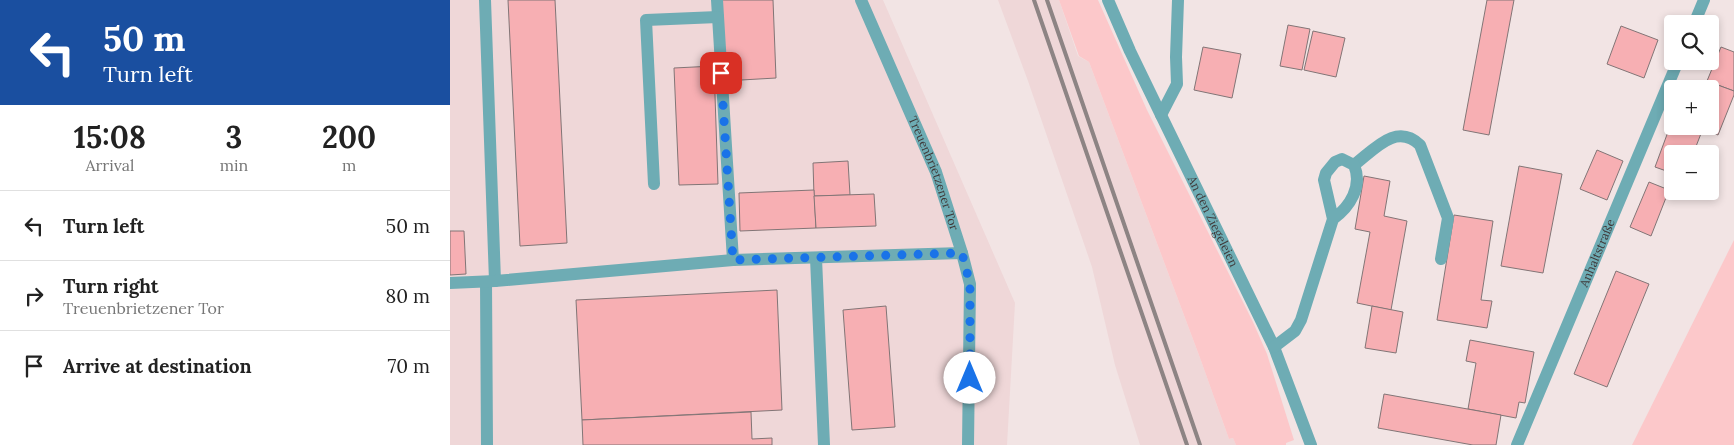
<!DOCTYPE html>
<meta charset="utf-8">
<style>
body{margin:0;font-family:Lora,serif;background:#f6f6f6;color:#222;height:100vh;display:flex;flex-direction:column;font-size:19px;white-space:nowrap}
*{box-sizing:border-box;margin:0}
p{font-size:16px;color:#767676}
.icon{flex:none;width:28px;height:28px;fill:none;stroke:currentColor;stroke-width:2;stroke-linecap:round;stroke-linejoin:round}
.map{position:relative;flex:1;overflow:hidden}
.panel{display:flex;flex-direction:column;background:#fff;width:450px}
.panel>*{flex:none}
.hud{background:#1a4fa0;color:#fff;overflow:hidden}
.tools{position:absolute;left:1214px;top:15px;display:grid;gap:10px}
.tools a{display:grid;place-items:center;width:55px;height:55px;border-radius:5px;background:#fff;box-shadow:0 2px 8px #0003;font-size:25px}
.pin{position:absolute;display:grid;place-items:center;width:42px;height:42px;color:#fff;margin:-21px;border-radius:10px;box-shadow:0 2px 8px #0006}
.me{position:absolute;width:55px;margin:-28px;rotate:0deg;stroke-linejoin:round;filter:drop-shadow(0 0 4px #0008)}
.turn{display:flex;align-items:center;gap:18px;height:105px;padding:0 20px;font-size:22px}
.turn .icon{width:65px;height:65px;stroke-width:2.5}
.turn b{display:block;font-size:35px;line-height:42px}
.eta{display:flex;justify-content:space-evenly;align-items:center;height:85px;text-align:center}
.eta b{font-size:30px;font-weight:700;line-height:35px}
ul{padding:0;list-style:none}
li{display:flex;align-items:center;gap:15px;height:70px;padding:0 20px;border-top:1px solid #e0e0e0}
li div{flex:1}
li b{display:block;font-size:19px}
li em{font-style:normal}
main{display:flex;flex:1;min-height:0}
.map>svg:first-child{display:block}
</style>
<main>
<section class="panel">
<div class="hud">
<div class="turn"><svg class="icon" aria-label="left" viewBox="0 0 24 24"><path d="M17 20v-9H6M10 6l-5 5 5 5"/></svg><div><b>50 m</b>Turn left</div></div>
</div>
<div class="eta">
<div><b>15:08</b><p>Arrival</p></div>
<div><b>3</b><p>min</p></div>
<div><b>200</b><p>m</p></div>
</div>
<ul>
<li><svg class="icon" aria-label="left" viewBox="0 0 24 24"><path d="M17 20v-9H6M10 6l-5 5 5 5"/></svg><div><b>Turn left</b></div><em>50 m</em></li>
<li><svg class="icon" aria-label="right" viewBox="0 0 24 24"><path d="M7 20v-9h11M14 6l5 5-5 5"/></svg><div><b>Turn right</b><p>Treuenbrietzener Tor</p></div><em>80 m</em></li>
<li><svg class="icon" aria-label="arrive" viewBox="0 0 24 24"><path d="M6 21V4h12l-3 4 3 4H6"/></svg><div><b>Arrive at destination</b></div><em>70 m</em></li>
</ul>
</section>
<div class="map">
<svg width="1284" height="445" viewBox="0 0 1284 445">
<rect width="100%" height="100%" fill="#f2e4e4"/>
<g fill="#efd7d8">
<path d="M0 0H433L565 303 557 445H0Z"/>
<path d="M548 0H609L628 56 639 62 750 358 779 439 783 438 786 445H690L665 365 642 267 578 81Z"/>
</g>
<g fill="#fcc8ca">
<path d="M609 0H648L697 110 803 322 817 354 844 440 836 443V445H786L783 438 779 439 750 358 639 62 629 56Z"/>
<path d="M1284 240V445H1182Z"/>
</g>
<g fill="#f7afb3" stroke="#827576">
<path d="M58 0H105L117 243 70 246Z"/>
<path d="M271 0H323L326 78 274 81Z"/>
<path d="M1037 0H1064L1039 135 1013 130Z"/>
<path d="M838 25 860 29 852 70 830 66Z"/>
<path d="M1171 26 1208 40 1194 78 1157 64Z"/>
<path d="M863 31 895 38 886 77 854 70Z"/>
<path d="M753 47 791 54 782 98 744 90Z"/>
<path d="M1271 47 1284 52V91L1257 81Z"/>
<path d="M264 66 268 184 229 185 224 68Z"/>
<path d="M1257 81 1284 91V95L1268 135 1247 126H1260V89H1254Z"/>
<path d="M1222 121V126H1240L1252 131 1245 149 1241 147 1239 154H1222V173L1205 167Z"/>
<path d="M1147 150 1173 161 1157 200 1130 189Z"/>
<path d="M398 161 400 195 364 196 363 163Z"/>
<path d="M1069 166 1112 174 1093 273 1051 266Z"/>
<path d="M914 176 940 181 934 216 957 221 941 310 907 303 920 232 905 229Z"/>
<path d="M1199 182 1219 190 1201 236 1180 227Z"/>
<path d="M364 190 366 228 290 231 289 193Z"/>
<path d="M424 194 426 226 366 228 364 196Z"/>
<path d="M1004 215 1043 221 1031 300 1042 301 1037 328 987 320Z"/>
<path d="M0 231H14L16 274 0 275Z"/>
<path d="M1166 271 1199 284 1157 387 1124 374Z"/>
<path d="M327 290 332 410 132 420 126 300Z"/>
<path d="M436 306 445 427 402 430 393 310Z"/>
<path d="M922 306 953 312 946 353 915 348Z"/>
<path d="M1020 340 1084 352 1075 403 1069 402 1066 418 1018 409 1026 363 1016 361Z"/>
<path d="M934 394 1051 415 1046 445H1023L928 428Z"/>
<path d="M301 412 302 439 322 438V445H133L132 420Z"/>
</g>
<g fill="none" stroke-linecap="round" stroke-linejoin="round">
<g stroke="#6eacb4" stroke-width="12">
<path d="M35 0 45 281"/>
<path d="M267 0 283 260"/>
<path id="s1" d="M411 0 486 172 512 253 520 284 518 445"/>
<path id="s2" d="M658 0 680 51 711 115 824 347 861 445"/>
<path d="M1244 24 1254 0"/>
<path d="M711 115 727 84 726 57 728 0"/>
<path d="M904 165C924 150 946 122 970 145L998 218 991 259"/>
<path d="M204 184 196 20 268 17"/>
<path d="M366 258 374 445"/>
<path d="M36 282 37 445"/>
<path d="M0 283 45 281 283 260 512 253"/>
<path d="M824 347 845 331 851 320 883 219 874 180 876 173 885 162 892 159 904 165C913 186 900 207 883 219"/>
<path id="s3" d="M1067 445 1228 61"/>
</g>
<g stroke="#8d8484" stroke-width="4">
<path d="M584 0 737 445"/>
<path d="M597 0 750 445"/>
</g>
</g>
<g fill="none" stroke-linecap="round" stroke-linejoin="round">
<path stroke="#1a73e8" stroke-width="9" stroke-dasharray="0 16.2" d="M271 73 283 260 512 253 520 284V378"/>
</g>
<g text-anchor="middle" stroke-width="4" stroke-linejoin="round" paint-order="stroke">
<g font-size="12" fill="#3f3939" stroke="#f2e4e4">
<text dy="4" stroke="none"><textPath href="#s1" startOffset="188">Treuenbrietzener Tor</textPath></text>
<text dy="4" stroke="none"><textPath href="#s2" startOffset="245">An den Ziegeleien</textPath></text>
<text dy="4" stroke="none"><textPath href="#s3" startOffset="208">Anhaltstraße</textPath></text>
</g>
</g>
</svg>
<div class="tools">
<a><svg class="icon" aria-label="search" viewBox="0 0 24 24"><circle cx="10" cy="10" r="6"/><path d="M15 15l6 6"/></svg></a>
<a>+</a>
<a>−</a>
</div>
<div class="pin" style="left:271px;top:73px;background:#d93025"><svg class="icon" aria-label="arrive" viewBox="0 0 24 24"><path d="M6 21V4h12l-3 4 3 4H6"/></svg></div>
<svg class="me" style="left:520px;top:378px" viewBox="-20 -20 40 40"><circle r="19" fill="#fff"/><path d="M0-13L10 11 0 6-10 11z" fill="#1a73e8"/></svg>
</div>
</main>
